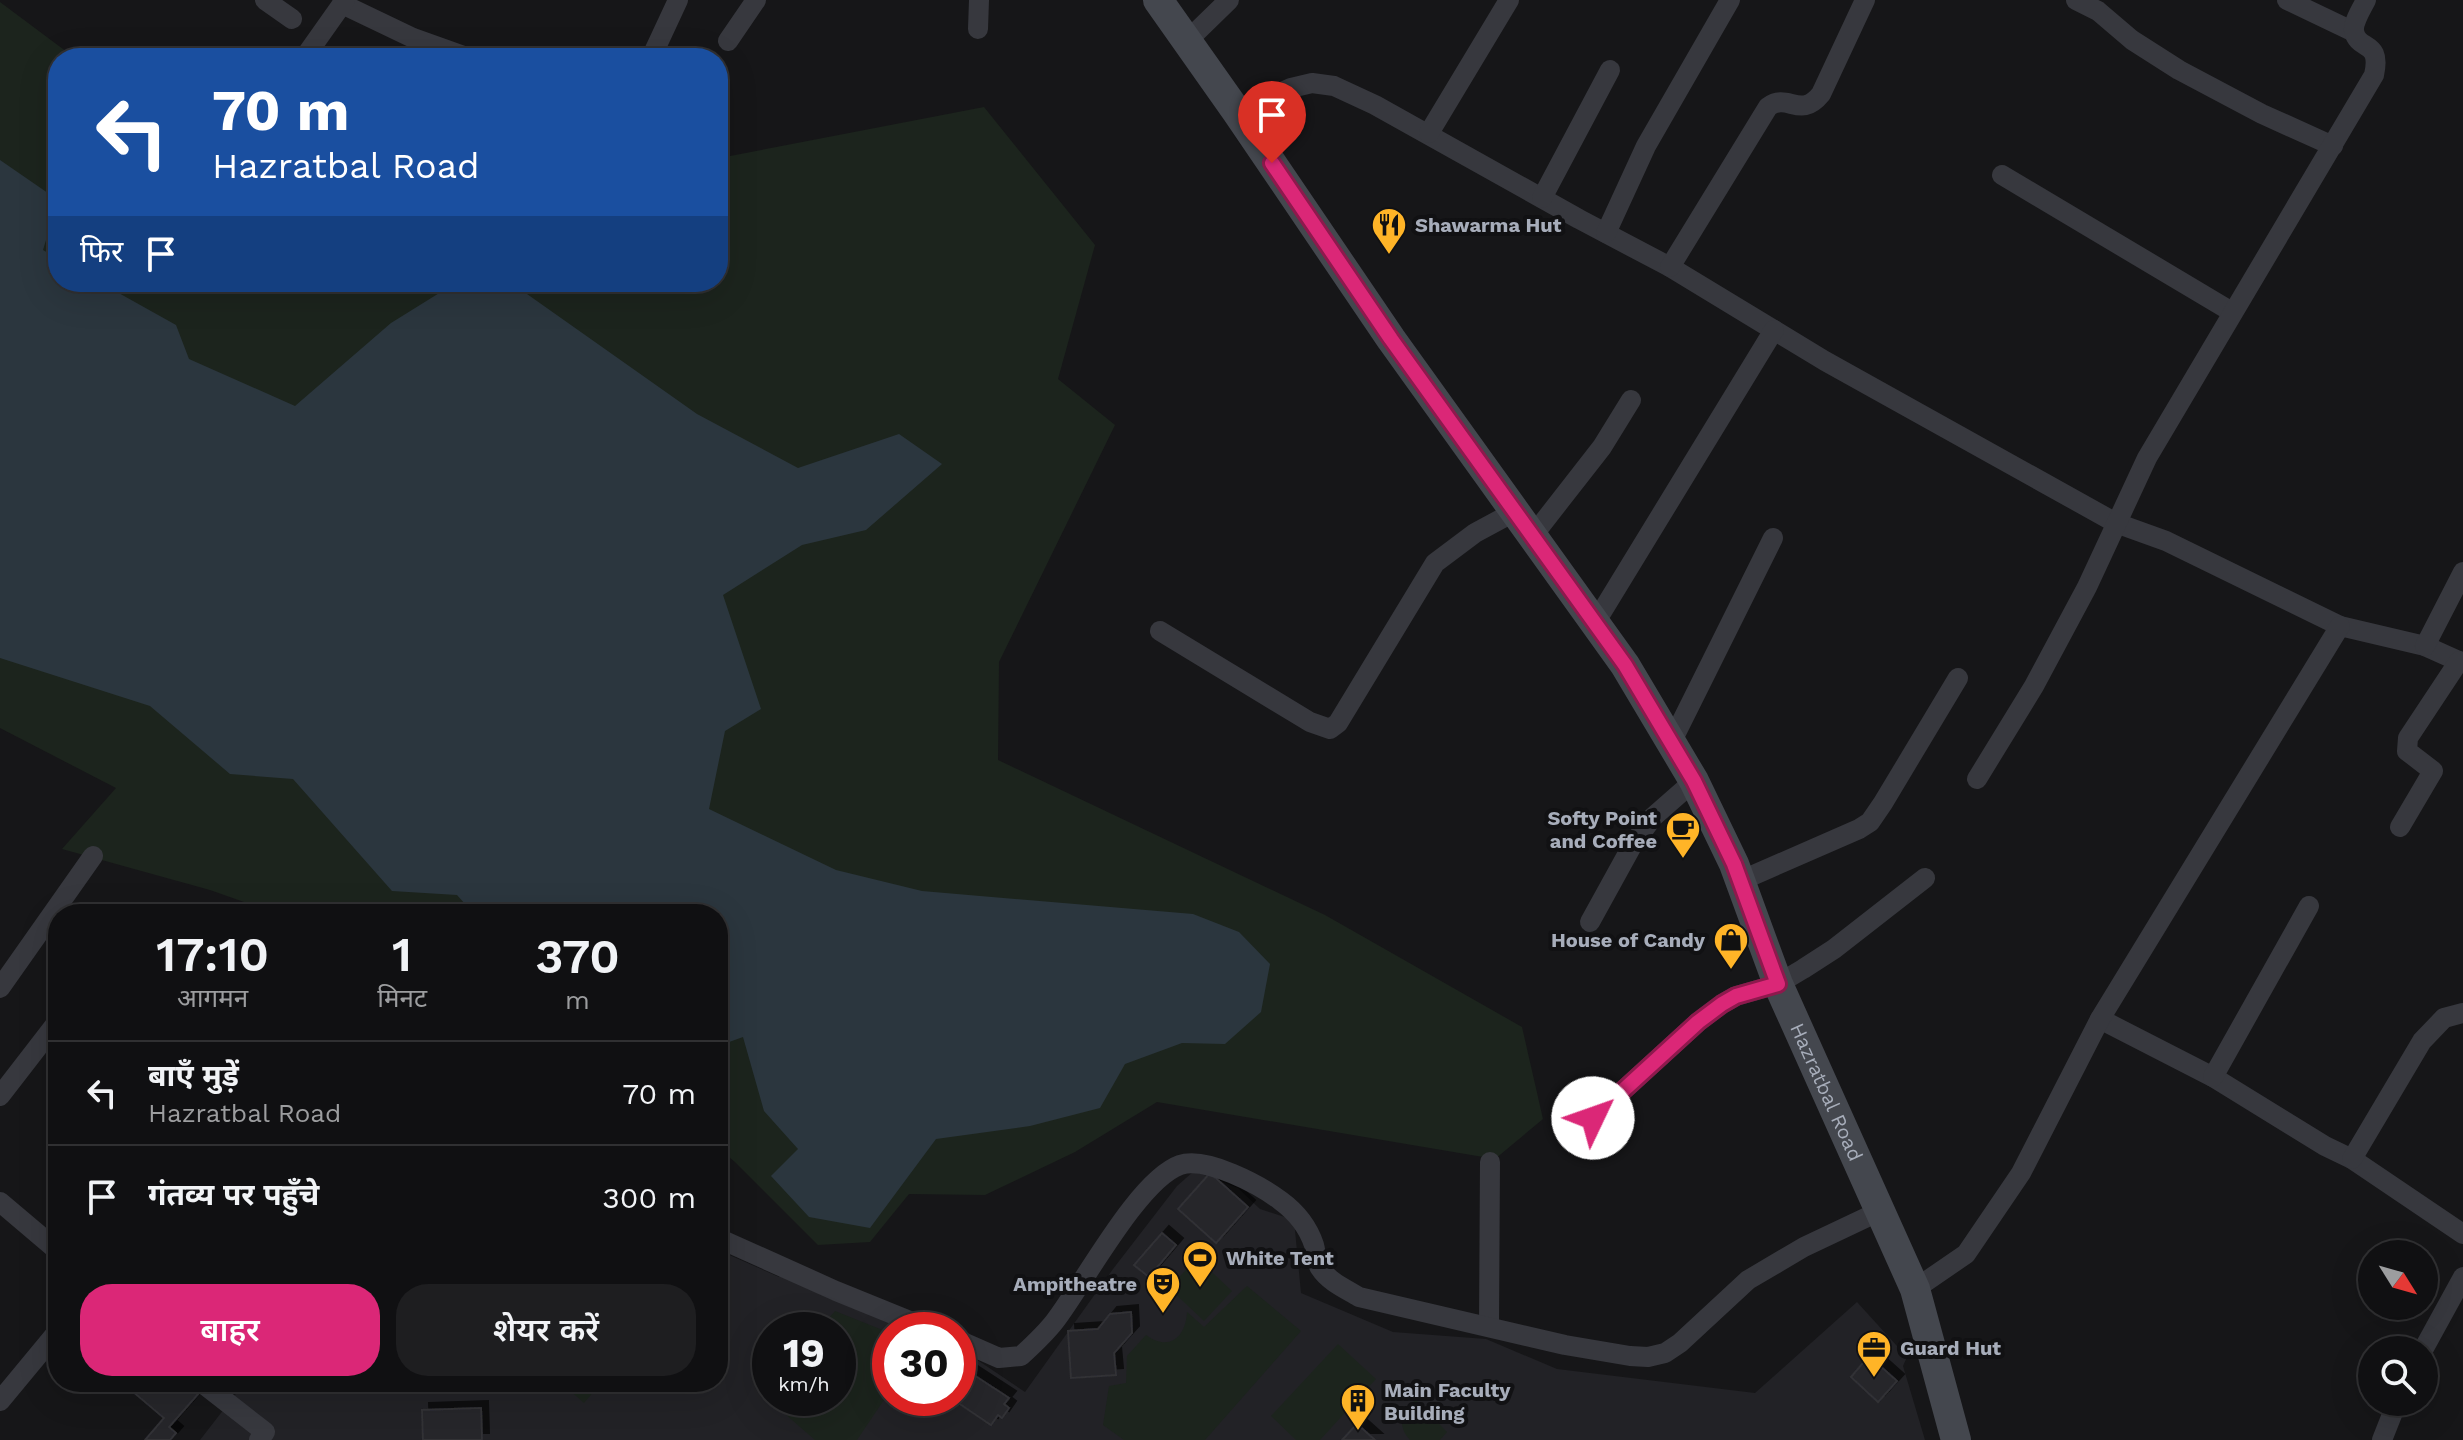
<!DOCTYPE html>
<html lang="hi">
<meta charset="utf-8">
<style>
body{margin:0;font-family:"Work Sans","Noto Sans Devanagari",sans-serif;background:#1e1e20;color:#f1f3f6;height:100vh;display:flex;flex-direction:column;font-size:30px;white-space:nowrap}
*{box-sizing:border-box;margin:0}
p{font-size:26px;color:#9c9d9f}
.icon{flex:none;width:44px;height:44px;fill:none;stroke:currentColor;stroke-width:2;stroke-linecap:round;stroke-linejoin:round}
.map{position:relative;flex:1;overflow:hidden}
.drawer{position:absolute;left:48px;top:904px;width:680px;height:488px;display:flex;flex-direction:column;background:#101012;border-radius:32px;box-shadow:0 8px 32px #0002,0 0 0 2px #303032}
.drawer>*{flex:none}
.guide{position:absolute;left:48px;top:48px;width:680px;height:244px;border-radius:32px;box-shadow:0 8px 32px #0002,0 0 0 2px #303032;background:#1a4fa0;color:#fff;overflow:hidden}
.needle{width:52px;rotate:127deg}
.controls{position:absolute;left:2358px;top:1240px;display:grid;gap:16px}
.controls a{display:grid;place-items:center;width:80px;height:80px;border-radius:50%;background:#101012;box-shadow:0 8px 32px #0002,0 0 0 2px #303032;font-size:40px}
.speed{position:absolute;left:752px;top:1312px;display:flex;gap:16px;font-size:40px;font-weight:700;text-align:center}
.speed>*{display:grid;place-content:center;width:104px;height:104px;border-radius:50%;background:#101012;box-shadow:0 8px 32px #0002,0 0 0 2px #303032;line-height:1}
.speed small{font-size:20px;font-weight:400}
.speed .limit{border:12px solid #d22;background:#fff;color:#111}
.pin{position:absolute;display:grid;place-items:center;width:68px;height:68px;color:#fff;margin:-82px -34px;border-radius:50% 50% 50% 0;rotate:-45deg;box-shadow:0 0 8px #0007}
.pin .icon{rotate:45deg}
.me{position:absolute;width:88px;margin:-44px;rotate:48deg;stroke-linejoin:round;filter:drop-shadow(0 0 6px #0008)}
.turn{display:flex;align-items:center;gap:28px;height:168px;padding:0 32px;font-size:36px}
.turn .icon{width:104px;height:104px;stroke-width:2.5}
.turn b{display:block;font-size:56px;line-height:68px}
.then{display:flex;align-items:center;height:76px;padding:0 32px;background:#0003;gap:16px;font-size:30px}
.eta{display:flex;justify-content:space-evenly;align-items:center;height:136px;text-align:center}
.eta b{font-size:48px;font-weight:600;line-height:56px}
.cta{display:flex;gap:16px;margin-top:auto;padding:16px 32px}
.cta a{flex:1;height:92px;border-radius:32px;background:#db2777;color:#fff;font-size:32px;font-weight:600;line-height:92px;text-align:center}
.cta a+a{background:#1e1e20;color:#f1f3f6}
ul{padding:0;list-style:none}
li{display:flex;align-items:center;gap:24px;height:104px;padding:0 32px;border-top:2px solid #303032}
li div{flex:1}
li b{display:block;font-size:30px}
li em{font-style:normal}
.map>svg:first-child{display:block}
</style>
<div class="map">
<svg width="2463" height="1440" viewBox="0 0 2463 1440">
<defs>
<filter id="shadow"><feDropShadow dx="7" dy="-7" stdDeviation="0" flood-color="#0009"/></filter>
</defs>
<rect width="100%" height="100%" fill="#161618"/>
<path fill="#222226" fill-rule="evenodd" d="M1194 1171 1238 1188 1260 1209 1294 1220 1301 1293 1393 1332 1486 1339 1557 1369 1755 1393 1857 1302 1907 1357 1903 1366 1925 1440H200L245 1382H718V1250L779 1277 787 1266 922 1330H890V1398H958V1347L1025 1392 1113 1269 1177 1186ZM770 1330H838V1398H770Z"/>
<g fill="#1c241d">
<path d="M0 2 75 58H58V282H376L388 291 403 282H593L610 289 616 282H718V165L725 157 984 107 1095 245 1058 379 1115 425 999 662 998 760 1325 915 1522 1027 1543 1119 1495 1159 1157 1102 1075 1152 985 1195 909 1194 870 1242 818 1245 735 1162 718 1148V914H278L210 890 62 849 116 788 0 728Z"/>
<path d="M1197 1258 1232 1291 1204 1321 1169 1288Z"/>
<path d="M1247 1286 1301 1331 1205 1440H1124L1103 1425 1109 1386 1126 1383 1127 1356 1146 1335C1169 1352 1186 1337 1187 1312L1204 1327Z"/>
<path d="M835 1311 890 1333V1391L857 1440H815L762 1394 770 1384V1398H838V1330H818Z"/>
<path d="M1338 1344 1376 1379 1320 1440H1296L1271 1416Z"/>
<path d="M560 1382H602L584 1403Z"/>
<path d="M1416 1400 1447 1432 1440 1440H1410C1397 1426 1400 1410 1416 1400Z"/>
</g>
<path fill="#2b363e" d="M0 160 58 200 43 250 58 259V282H99L176 325 189 359 295 406 391 323 457 282H510L697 414 798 468 899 434 942 464 866 530 802 545 723 595 761 709 725 731 709 809 836 870 922 891 1193 914 1239 932 1270 964 1261 1012 1225 1044 1182 1043 1125 1064 1100 1108 1030 1126 936 1139 870 1228 809 1217 771 1176 798 1149 764 1111 743 1037 718 1046V914H474L457 895 392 891 293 779 230 774 150 706 0 658Z"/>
<g fill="#26262a" stroke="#303035" stroke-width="2" filter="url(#shadow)">
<path d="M1210 1173 1248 1207 1216 1243 1178 1209Z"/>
<path d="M1162 1233 1176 1245 1149 1277 1134 1265Z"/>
<path d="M1131 1312 1132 1333 1114 1353 1116 1375 1071 1378 1068 1331 1098 1329 1110 1314Z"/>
<path d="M958 1356 967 1362 963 1368 1009 1398 1004 1404 1009 1408 1002 1418 998 1415 991 1425 951 1398H958Z"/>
<path d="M1869 1356 1897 1381 1878 1402 1851 1377Z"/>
<path d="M140 1382H186L199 1393 169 1427 176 1433 170 1440H145L164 1418 132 1391Z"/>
<path d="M920 1398H944L934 1413 918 1402Z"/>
<path d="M481 1408 482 1440H423L422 1410Z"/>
<path d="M1357 1424 1375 1440H1342Z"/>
</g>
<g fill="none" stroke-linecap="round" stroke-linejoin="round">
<g stroke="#37383e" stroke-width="20">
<path d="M265 0 292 19"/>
<path d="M2076 0 2098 11 2132 40 2179 70 2262 114 2333 146"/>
<path d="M2287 0 2354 32"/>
<path d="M342 4 413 38 469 58"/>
<path d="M978 29 979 0"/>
<path d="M728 41 756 0"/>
<path d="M1187 41 1229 0"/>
<path d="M304 58 345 0"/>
<path d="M651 58 678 0"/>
<path d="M1237 112 1291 88 1312 83 1334 86 1375 105 1579 219 1670 267 1825 361 2116 523 2166 541 2340 626 2425 646 2463 663"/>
<path d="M1429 133 1509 0"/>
<path d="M2002 175 2232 312"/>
<path d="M1542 198 1610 70"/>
<path d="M1606 233 1646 146 1730 0"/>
<path d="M1670 267 1768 107C1788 92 1800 120 1821 94L1865 0"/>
<path d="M1531 538 1602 447 1631 400"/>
<path d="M1595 623 1774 330"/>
<path d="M1160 631 1310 722 1330 729 1338 723 1435 563 1475 533 1514 512"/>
<path d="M2425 646 2463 572"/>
<path d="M1671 743 1773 538"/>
<path d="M1977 779 2034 686 2087 587 2147 458 2374 75C2382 39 2358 52 2354 31 2353 22 2362 8 2366 0"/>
<path d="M2400 827 2433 771 2407 751 2408 738 2459 661"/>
<path d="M1740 881 1859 829 1870 822 1883 803 1958 678"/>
<path d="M1590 922 1633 844 1653 817 1694 781"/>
<path d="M0 988 93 856"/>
<path d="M2100 1019 2213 1077 2325 1146 2352 1159 2463 1234"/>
<path d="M2213 1077 2309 906"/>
<path d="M0 1096 58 1021"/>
<path d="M1593 1118 1698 1022 1722 1004 1736 996 1778 984 1803 969 1834 949 1925 878"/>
<path d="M2352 1159 2422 1041 2444 1018 2463 1013"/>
<path d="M0 1202 58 1251"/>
<path d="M718 1238 836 1291 932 1330"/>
<path d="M1915 1289 1966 1254 2021 1173 2100 1019 2340 626"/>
<path d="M1489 1325 1490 1162"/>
<path d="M958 1340 999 1358 1021 1356C1033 1345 1045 1334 1055 1321 1083 1285 1138 1180 1180 1165 1206 1156 1260 1185 1281 1201 1296 1212 1308 1227 1314 1245 1316 1252 1316 1262 1320 1268 1329 1282 1346 1289 1359 1297L1565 1345 1630 1356 1648 1357 1665 1353 1680 1343 1748 1280 1804 1247 1880 1211"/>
<path d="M2423 1350 2463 1277"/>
<path d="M201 1382 265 1432 259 1440"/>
<path d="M0 1401 58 1331"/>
<path d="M2382 1440 2397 1402"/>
</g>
<path stroke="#44474e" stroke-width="30" id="s1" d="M1158 0 1237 112 1391 339 1625 665 1694 781 1734 864 1778 984 1915 1289 1956 1440"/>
</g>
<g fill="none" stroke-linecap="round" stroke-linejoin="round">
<defs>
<path id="route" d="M1272 163 1391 339 1625 665 1694 781 1734 864 1778 984 1736 996 1722 1004 1698 1022 1593 1118"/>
</defs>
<use href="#route" stroke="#8e194d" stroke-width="20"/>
<use href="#route" stroke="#db2777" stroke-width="14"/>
</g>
<defs>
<symbol id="restaurant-pin" viewBox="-11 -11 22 30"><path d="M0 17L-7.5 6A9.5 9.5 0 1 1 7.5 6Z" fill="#ffb427" stroke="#111113"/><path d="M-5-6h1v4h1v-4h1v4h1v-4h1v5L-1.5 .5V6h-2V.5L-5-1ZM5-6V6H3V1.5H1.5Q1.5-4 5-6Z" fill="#111"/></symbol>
<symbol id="cafe-pin" viewBox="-11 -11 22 30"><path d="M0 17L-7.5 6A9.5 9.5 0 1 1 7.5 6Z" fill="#ffb427" stroke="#111113"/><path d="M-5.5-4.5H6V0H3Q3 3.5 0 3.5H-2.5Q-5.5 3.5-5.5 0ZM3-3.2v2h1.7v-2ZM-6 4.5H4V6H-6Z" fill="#111"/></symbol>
<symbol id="shop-pin" viewBox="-11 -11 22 30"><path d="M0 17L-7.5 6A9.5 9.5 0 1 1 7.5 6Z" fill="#ffb427" stroke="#111113"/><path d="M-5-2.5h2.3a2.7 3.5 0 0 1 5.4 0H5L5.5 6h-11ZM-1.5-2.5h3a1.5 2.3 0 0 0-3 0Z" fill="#111"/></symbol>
<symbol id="stadium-pin" viewBox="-11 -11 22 30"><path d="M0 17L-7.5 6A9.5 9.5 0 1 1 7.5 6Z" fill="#ffb427" stroke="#111113"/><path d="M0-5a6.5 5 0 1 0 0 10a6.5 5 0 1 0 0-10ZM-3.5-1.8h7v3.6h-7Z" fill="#111"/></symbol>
<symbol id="theatre-pin" viewBox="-11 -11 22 30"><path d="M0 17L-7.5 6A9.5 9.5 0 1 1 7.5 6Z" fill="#ffb427" stroke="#111113"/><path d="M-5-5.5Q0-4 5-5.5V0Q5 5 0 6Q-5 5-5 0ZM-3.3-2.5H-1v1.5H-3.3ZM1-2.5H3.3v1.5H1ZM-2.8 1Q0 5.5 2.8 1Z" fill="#111"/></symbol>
<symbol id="office-pin" viewBox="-11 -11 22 30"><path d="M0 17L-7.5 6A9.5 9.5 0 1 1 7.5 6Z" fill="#ffb427" stroke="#111113"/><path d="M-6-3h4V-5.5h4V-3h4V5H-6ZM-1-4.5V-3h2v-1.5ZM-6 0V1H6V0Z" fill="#111"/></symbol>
<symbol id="building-pin" viewBox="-11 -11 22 30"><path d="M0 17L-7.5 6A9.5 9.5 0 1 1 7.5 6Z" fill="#ffb427" stroke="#111113"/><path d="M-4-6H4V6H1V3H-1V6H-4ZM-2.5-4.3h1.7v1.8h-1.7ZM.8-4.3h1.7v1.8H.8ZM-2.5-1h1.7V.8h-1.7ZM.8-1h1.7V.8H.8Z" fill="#111"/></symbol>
</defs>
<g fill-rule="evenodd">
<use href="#restaurant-pin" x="1369" y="205" width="40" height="54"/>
<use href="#cafe-pin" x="1663" y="809" width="40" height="54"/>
<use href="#shop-pin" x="1711" y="920" width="40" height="54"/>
<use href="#stadium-pin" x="1180" y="1238" width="40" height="54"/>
<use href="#theatre-pin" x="1143" y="1264" width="40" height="54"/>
<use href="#office-pin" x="1854" y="1328" width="40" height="54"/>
<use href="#building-pin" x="1338" y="1381" width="40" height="54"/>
</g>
<g text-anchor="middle" stroke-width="8" stroke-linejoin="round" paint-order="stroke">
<g font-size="20" font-weight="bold" fill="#a7adba" stroke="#111113" text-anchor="start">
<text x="1415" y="232">Shawarma Hut</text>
<text x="1657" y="825" text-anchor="end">Softy Point<tspan x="1657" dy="23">and Coffee</tspan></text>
<text x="1705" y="947" text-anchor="end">House of Candy</text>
<text x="1226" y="1265">White Tent</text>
<text x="1137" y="1291" text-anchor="end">Ampitheatre</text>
<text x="1900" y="1355">Guard Hut</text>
<text x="1384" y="1397">Main Faculty<tspan x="1384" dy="23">Building</tspan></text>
</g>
<g font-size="20" fill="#a7adba" stroke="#111113">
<text dy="7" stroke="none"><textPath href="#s1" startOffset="1286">Hazratbal Road</textPath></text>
</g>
</g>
</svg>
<div class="controls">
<a><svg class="needle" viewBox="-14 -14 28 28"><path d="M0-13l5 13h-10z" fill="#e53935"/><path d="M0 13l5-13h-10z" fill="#9c9d9f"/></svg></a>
<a><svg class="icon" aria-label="search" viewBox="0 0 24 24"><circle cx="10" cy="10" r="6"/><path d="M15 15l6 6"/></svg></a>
</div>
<div class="speed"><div>19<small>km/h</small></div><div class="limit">30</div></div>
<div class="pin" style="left:1272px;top:163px;background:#d93025"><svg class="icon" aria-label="arrive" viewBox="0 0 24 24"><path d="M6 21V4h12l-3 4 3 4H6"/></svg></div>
<svg class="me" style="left:1593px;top:1118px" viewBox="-20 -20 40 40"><circle r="19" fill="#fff"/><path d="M0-13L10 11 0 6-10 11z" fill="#db2777"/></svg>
<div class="guide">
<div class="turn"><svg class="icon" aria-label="left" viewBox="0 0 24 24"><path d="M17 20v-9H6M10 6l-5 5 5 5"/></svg><div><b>70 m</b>Hazratbal Road</div></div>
<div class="then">फिर<svg class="icon" aria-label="arrive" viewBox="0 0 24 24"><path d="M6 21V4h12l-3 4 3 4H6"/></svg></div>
</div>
<section class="drawer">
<div class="eta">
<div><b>17:10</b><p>आगमन</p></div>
<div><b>1</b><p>मिनट</p></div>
<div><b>370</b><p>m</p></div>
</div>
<ul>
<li><svg class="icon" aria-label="left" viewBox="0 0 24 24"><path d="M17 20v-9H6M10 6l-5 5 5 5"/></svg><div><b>बाएँ मुड़ें</b><p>Hazratbal Road</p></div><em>70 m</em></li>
<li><svg class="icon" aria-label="arrive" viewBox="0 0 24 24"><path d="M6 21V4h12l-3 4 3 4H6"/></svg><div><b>गंतव्य पर पहुँचे</b></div><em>300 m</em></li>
</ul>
<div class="cta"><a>बाहर</a><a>शेयर करें</a></div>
</section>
</div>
